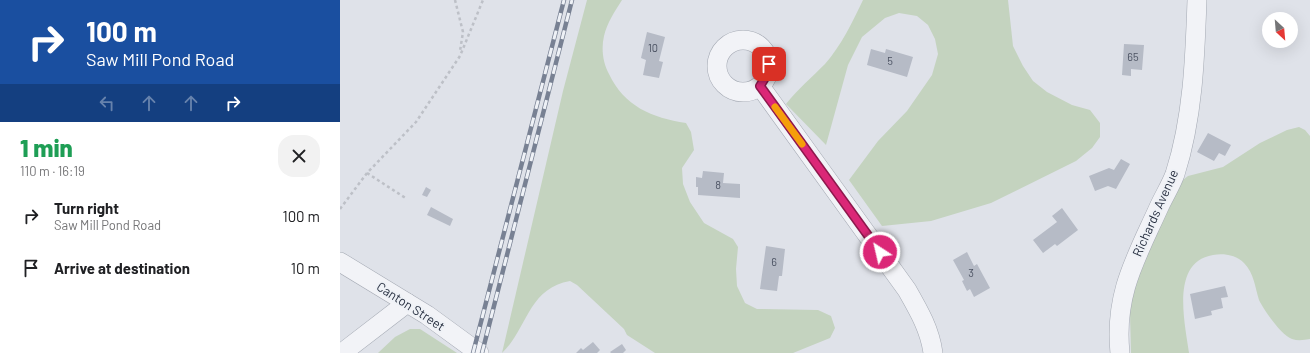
<!DOCTYPE html>
<meta charset="utf-8">
<style>
body{margin:0;font-family:Barlow,sans-serif;background:#f2f2f2;color:#202124;height:100vh;display:flex;flex-direction:column;font-size:15px;white-space:nowrap}
*{box-sizing:border-box;margin:0}
p{font-size:13px;color:#757577}
.icon{flex:none;width:22px;height:22px;fill:none;stroke:currentColor;stroke-width:2;stroke-linecap:round;stroke-linejoin:round}
.map{position:relative;flex:1;overflow:hidden}
.side{display:flex;flex-direction:column;background:#fff;width:340px}
.side>*{flex:none}
.guide{background:#1a4fa0;color:#fff;overflow:hidden}
.needle{width:26px;rotate:154deg}
.buttons{position:absolute;left:922px;top:12px;display:grid;gap:8px}
.buttons a{display:grid;place-items:center;width:36px;height:36px;border-radius:50%;background:#fff;box-shadow:0 4px 16px #0002;font-size:20px}
.pin{position:absolute;display:grid;place-items:center;width:34px;height:34px;color:#fff;margin:-17px;border-radius:8px;box-shadow:0 2px 6px #0006}
.me{position:absolute;width:44px;margin:-22px;rotate:325deg;stroke-linejoin:round;filter:drop-shadow(0 0 3px #0008)}
.turn{display:flex;align-items:center;gap:14px;height:84px;padding:0 20px;font-size:18px}
.turn .icon{width:52px;height:52px;stroke-width:2.5}
.turn b{display:block;font-size:28px;line-height:34px}
.lanes{display:flex;align-items:center;height:38px;padding:0 20px;background:#0003;justify-content:center;gap:20px;direction:ltr}
.lanes .off{opacity:.35}
.round{display:grid;place-items:center;flex:none;width:42px;height:42px;border-radius:16px;background:#f2f2f2}
.overview{display:flex;align-items:center;justify-content:space-between;height:68px;padding:0 20px}
h1{font-size:24px;font-weight:800;line-height:30px;color:#1e9e55}
ul{padding:0;list-style:none}
li{display:flex;align-items:center;gap:12px;height:52px;padding:0 20px}
li div{flex:1}
li b{display:block;font-size:15px}
li em{font-style:normal}
main{display:flex;flex:1;min-height:0}
.map>svg:first-child{display:block}
</style>
<main>
<section class="side">
<div class="guide">
<div class="turn"><svg class="icon" aria-label="right" viewBox="0 0 24 24"><path d="M7 20v-9h11M14 6l5 5-5 5"/></svg><div><b>100 m</b>Saw Mill Pond Road</div></div>
<div class="lanes"><svg class="icon off" aria-label="left" viewBox="0 0 24 24"><path d="M17 20v-9H6M10 6l-5 5 5 5"/></svg><svg class="icon off" aria-label="ahead" viewBox="0 0 24 24"><path d="M12 20V5M6 11l6-6 6 6"/></svg><svg class="icon off" aria-label="ahead" viewBox="0 0 24 24"><path d="M12 20V5M6 11l6-6 6 6"/></svg><svg class="icon" aria-label="right" viewBox="0 0 24 24"><path d="M7 20v-9h11M14 6l5 5-5 5"/></svg></div>
</div>
<div class="overview"><div><h1>1 min</h1><p>110 m · 16:19</p></div><a class="round"><svg class="icon" aria-label="close" viewBox="0 0 24 24"><path d="M6 6l12 12M18 6L6 18"/></svg></a></div>
<ul>
<li><svg class="icon" aria-label="right" viewBox="0 0 24 24"><path d="M7 20v-9h11M14 6l5 5-5 5"/></svg><div><b>Turn right</b><p>Saw Mill Pond Road</p></div><em>100 m</em></li>
<li><svg class="icon" aria-label="arrive" viewBox="0 0 24 24"><path d="M6 21V4h12l-3 4 3 4H6"/></svg><div><b>Arrive at destination</b></div><em>10 m</em></li>
</ul>
</section>
<div class="map">
<svg width="970" height="353" viewBox="0 0 970 353">
<rect width="100%" height="100%" fill="#dfe2e9"/>
<g fill="#c4d3bf">
<path d="M247 0H282C275 11 267 23 264 36 261 49 263 63 269 74 284 106 312 118 346 123L351 132 354 150 342 168 343 184 350 202 364 223 393 239 398 247 396 269 397 286 405 303 417 309 478 310 491 316 495 328 490 338 453 353H315L287 335 284 329 237 285 230 281C188 288 187 330 162 353L223 91Z"/>
<path d="M523 0H668L673 46 683 66 693 81 707 92 732 105 750 110 760 123V137L752 148 736 161 651 203 591 221 542 226 509 180 538 141 567 111 592 75 598 54 595 39 588 25 577 16 559 13 545 18 522 37 508 65 486 145 446 104C458 89 472 77 485 64 501 46 513 21 523 0Z"/>
<path d="M959 127 965 130 970 136V339C964 340 958 341 952 339 941 335 924 310 919 300 915 287 914 273 904 263 896 255 884 253 873 255 830 262 845 323 849 353H791L790 314 792 285 839 183 848 176 883 167 920 143 947 130Z"/>
<path d="M70 329H80L117 353H38L55 337Z"/>
</g>
<g fill="#b6bbc6">
<path d="M307 32 325 37 319 61 323 62 319 78 303 75 306 60 301 58Z"/>
<path d="M784 44 804 45 802 70 791 69V76L782 75Z"/>
<path d="M531 49 545 53 546 49 573 57 567 77 527 65Z"/>
<path d="M868 133 891 145 885 156 879 153 874 161 857 152Z"/>
<path d="M781 159 790 164 776 189 768 186 755 191 749 176 769 168 774 170Z"/>
<path d="M363 171 384 173 383 183 400 184V198L358 195V187H356V177L362 178Z"/>
<path d="M86 187 91 190 87 197 82 195Z"/>
<path d="M91 207 113 219 110 226 87 215Z"/>
<path d="M722 208 738 230 717 246 715 244 703 253 693 240 717 222 712 216Z"/>
<path d="M426 246 445 249 442 276H439L437 291 420 289Z"/>
<path d="M627 252 634 266 637 264 650 288 634 297 630 289 627 291 622 281 624 280 613 260Z"/>
<path d="M885 286 888 297 881 298 883 308 871 311 872 315 855 319 850 294Z"/>
<path d="M253 342 260 350 257 353H236L241 348 243 350Z"/>
<path d="M282 344 286 350 283 353H271L270 352Z"/>
</g>
<g fill="none" stroke-linecap="round" stroke-linejoin="round">
<defs>
<g id="minor">
<circle cx="403" cy="66" r="26"/>
<path d="M420 86 567 290C579 311 590 330 593 353"/>
<path d="M0 262 87 315 139 353"/>
<path d="M2 353 67 303"/>
<path d="M780 353C774 294 796 258 819 207 824 196 831 185 835 174 853 118 855 58 857 0"/>
</g>
</defs>
<use href="#minor" stroke="#a4a9b3" stroke-width="20"/>
<g stroke="#bdc0c7" stroke-width="2.5" stroke-dasharray="3 3" stroke-linecap="butt">
<path d="M115 0 123 32 120 51"/>
<path d="M27 173 67 199"/>
<path d="M0 209 27 173 76 122 120 56 143 0"/>
</g>
<use href="#minor" stroke="#f2f3f7" stroke-width="19"/>
<defs>
<g id="rail">
<path d="M133 353 224 0"/>
<path d="M142 353 232 0"/>
</g>
</defs>
<use href="#rail" stroke="#788193" stroke-width="4.5"/>
<use href="#rail" stroke="#eef1f6" stroke-width="3" stroke-dasharray="9" stroke-linecap="butt"/>
</g>
<g fill="none" stroke-linecap="round" stroke-linejoin="round">
<defs>
<path id="route" d="M429 64 428 73 420 86 540 252"/>
</defs>
<use href="#route" stroke="#8e194d" stroke-width="10"/>
<use href="#route" stroke="#db2777" stroke-width="7"/>
<path stroke="#f59e0b" stroke-width="7" d="M435 107 462 144"/>
</g>
<g text-anchor="middle" stroke-width="3.5" stroke-linejoin="round" paint-order="stroke">
<g font-size="11" fill="#4b5262">
<text x="313" y="52">10</text>
<text x="793" y="61">65</text>
<text x="550" y="65">5</text>
<text x="378" y="189">8</text>
<text x="434" y="266">6</text>
<text x="631" y="277">3</text>
</g>
<g font-size="13" fill="#272f40" stroke="#eef1f6">
<text transform="translate(815 213) rotate(-66)" y="5">Richards Avenue</text>
<text transform="translate(71 306) rotate(33)" y="5">Canton Street</text>
</g>
</g>
</svg>
<div class="buttons">
<a><svg class="needle" viewBox="-14 -14 28 28"><path d="M0-13l5 13h-10z" fill="#e53935"/><path d="M0 13l5-13h-10z" fill="#757577"/></svg></a>
</div>
<div class="pin" style="left:429px;top:64px;background:#d93025"><svg class="icon" aria-label="arrive" viewBox="0 0 24 24"><path d="M6 21V4h12l-3 4 3 4H6"/></svg></div>
<svg class="me" style="left:540px;top:252px" viewBox="-20 -20 40 40"><circle r="17" fill="#db2777" stroke="#fff" stroke-width="3"/><path d="M0-11L8 9 0 5-8 9z" fill="#fff"/></svg>
</div>
</main>
